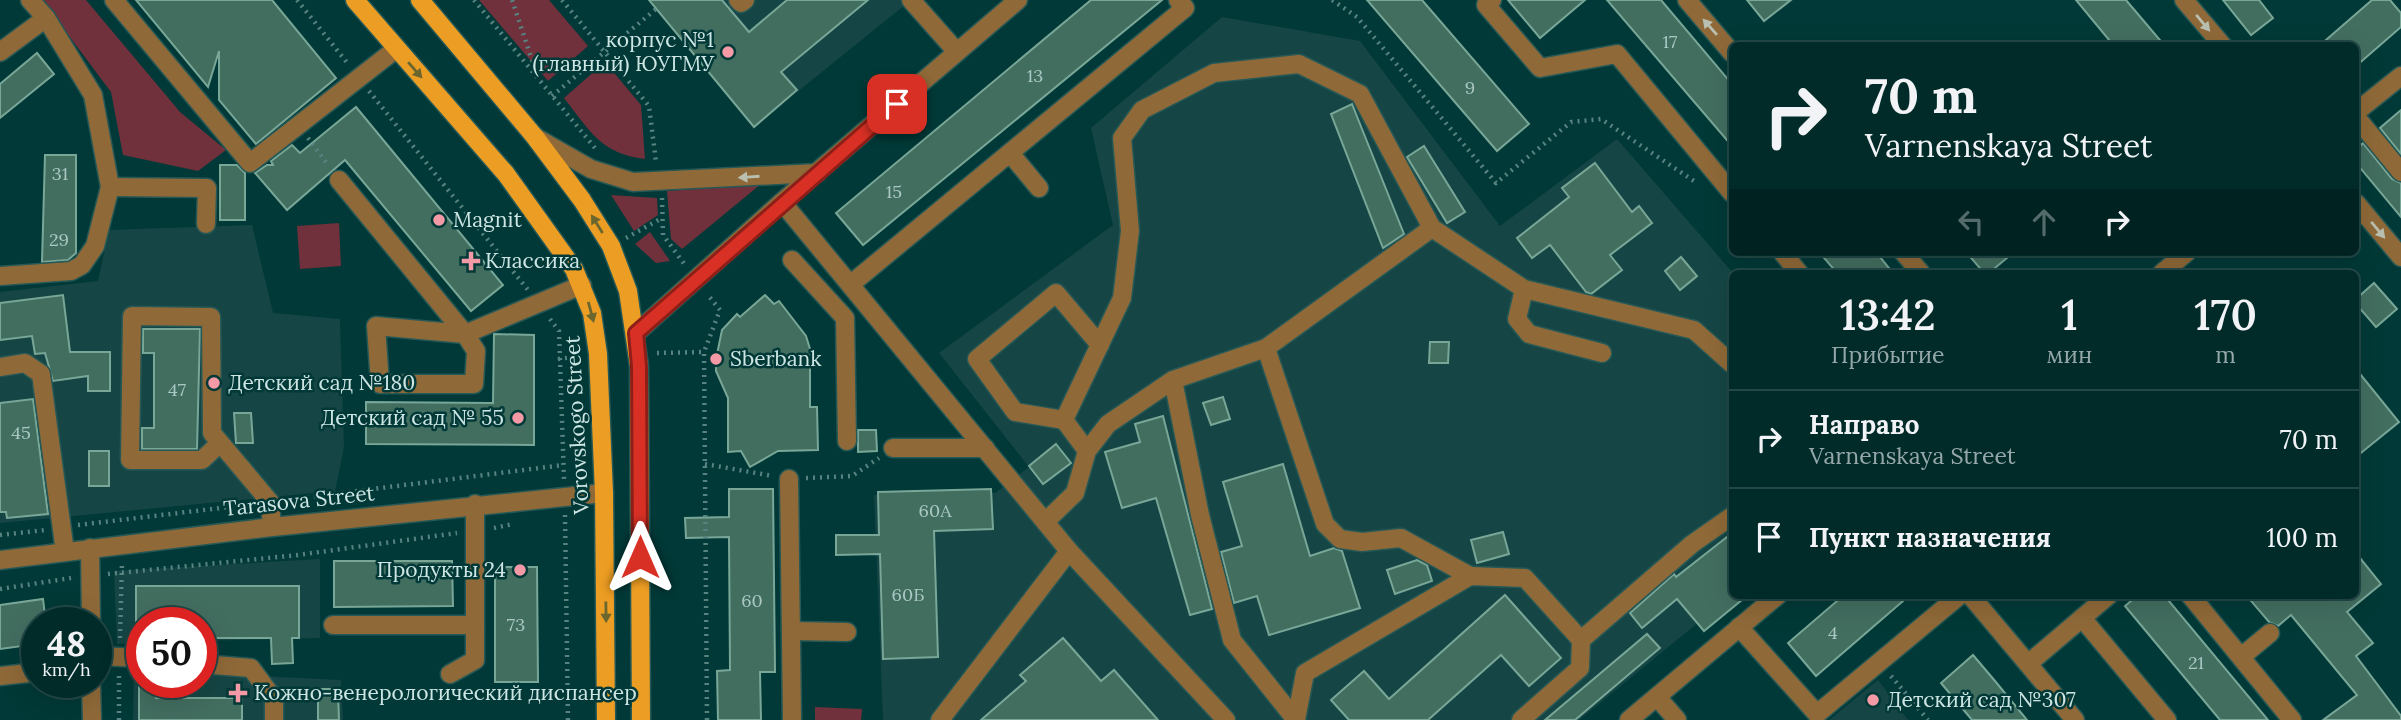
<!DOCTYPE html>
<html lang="ru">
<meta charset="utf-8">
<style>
body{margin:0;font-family:Lora,serif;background:#0e3735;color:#f1f3f6;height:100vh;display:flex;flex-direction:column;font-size:26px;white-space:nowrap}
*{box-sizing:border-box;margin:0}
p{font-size:23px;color:#95a7a8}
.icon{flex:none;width:38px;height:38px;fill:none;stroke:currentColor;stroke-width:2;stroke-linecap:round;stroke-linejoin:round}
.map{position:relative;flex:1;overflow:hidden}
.side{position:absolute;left:1729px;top:270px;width:630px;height:329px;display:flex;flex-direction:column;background:#002b29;border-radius:10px;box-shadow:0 7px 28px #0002,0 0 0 2px #224746}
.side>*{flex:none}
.top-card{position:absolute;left:1729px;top:42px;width:630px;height:214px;border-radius:10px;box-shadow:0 7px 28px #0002,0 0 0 2px #224746;background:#002b29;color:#f1f3f6;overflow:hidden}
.speed{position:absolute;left:21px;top:607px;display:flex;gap:14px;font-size:35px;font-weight:700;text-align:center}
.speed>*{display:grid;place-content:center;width:91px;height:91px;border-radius:50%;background:#002b29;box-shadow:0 7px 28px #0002,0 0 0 2px #224746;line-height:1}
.speed small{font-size:18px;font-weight:400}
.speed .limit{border:10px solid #d22;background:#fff;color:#111}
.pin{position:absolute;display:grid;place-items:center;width:60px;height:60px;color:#fff;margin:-30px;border-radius:14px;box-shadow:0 4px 10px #0006}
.me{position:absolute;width:77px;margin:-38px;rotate:0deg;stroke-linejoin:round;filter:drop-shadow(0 0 5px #0008)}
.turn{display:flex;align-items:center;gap:24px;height:147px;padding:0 21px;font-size:32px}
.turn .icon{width:91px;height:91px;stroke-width:2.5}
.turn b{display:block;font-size:49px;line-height:60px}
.lanes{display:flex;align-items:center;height:66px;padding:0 21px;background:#0003;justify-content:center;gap:35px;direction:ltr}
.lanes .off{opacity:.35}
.eta{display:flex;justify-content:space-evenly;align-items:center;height:119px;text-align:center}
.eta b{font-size:42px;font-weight:600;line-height:49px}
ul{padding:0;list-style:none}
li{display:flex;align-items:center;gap:21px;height:98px;padding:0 21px;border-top:2px solid #224746}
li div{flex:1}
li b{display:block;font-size:26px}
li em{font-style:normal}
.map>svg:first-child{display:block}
</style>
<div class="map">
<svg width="2401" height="720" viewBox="0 0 2401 720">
<rect width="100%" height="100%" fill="#003937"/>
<g fill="#154645">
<path d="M649 0H911L754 127Z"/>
<path d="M1222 17 1360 41 1500 226 1617 139 1733 273 1732 595 1579 720H883L874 495 995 493 1029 467 939 353 1113 225 1091 128Z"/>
<path d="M252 225 273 313 340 319 344 447 335 491 0 523V292L98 281 109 230Z"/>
<path d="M320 559V638L201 641V623H142V643L117 644 114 571Z"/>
<path d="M134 670 142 671V682H201V673L341 680 343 720H133Z"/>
<path d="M1878 680 1908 720H1829Z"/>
</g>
<g fill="#70313c">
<path d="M42 0H86L180 112 226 150 198 171 123 155 111 92Z"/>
<path d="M479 0H549L588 46 548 81Z"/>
<path d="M605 62 641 105 645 159C601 154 590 131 564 98Z"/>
<path d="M761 184 682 249 671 239 667 191Z"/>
<path d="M611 195 657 198 658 215 634 231Z"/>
<path d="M339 223 341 266 300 269 297 226Z"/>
<path d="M650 232 670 261 656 263 635 244Z"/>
<path d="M815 707 862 709 861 720H815Z"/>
</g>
<g fill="#426e60" stroke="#79a797" stroke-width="2">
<path d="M136 0H272L336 78 256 144 219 100V51L208 87Z"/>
<path d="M649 0H722L749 32 787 0H868L781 72 797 90 754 127Z"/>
<path d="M1091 0H1162L863 245 836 213Z"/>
<path d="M1367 0H1422L1529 124 1497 151Z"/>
<path d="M1508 0H1585L1540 38Z"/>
<path d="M1607 0H1661L1732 84V146Z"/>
<path d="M1747 0H1791L1764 21Z"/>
<path d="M2076 0H2126L2165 46H2114Z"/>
<path d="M2223 0H2259L2273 18 2251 35Z"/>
<path d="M2372 0H2390L2401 13V27L2356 66V46H2319Z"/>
<path d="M37 53 54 74 0 118V84Z"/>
<path d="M1352 104 1404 234 1383 248 1331 114Z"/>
<path d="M356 107 503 285 471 311 345 160 287 210 255 173 267 165H273L271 161 292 145 300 153Z"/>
<path d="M2401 110V154L2380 128Z"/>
<path d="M2363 143 2392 179 2401 183V217L2356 163V150Z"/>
<path d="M1424 146 1465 212 1447 223 1407 157Z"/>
<path d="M45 155H76V253L68 260 42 262Z"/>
<path d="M1595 163 1632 212 1639 206 1652 223 1610 255 1622 270 1591 294 1586 292 1550 245 1532 258 1517 238 1569 197 1562 188Z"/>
<path d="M220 165H237L245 173V220H220Z"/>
<path d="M1819 252H1876L1893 273H1837Z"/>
<path d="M1966 252H2014L1989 273H1984Z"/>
<path d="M1681 257 1697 276 1680 290 1665 271Z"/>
<path d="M2374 283 2397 309 2376 327 2356 304V299Z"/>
<path d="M63 295 70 352H110V391H88V376L53 381 45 353 35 354 32 336 0 340V303Z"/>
<path d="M765 295 774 304 779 301 806 336 810 349V407H817L818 450 778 451 750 467 741 451 728 452V398L716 371V359L722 330 737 314 740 317Z"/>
<path d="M143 329H200L197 449H142V428H154V353H143Z"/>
<path d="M494 334 534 335V445L366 444V402L493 403Z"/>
<path d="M1430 342H1449L1448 363H1429Z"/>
<path d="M2356 369 2399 422 2356 457Z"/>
<path d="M1223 397 1230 419 1211 425 1203 403Z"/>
<path d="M33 399 48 514 7 518 6 512H0V403Z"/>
<path d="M234 413H251L253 443H236Z"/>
<path d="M1163 416 1212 609 1190 615 1156 498 1122 508 1105 452 1140 442 1135 424Z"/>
<path d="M858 430H876L877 451 858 452Z"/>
<path d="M1056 444 1071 463 1043 484 1029 466Z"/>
<rect x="89" y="451" width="20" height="35"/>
<path d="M1283 464 1310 556 1334 548 1342 551 1360 608 1269 635 1257 596 1234 603 1221 552 1242 546 1223 482Z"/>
<path d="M729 489H773L775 672H760L761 720H718L717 671 730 670 729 537 686 538 685 518 729 517Z"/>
<path d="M991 489 993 529 934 531 938 657 883 659 880 554 836 555V535H879L878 492Z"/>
<path d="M1503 532 1509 554 1477 563 1471 540Z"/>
<path d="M1732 533V595H1748L1704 631 1677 599 1642 628 1630 613 1674 574 1676 577Z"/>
<path d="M2356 553 2381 584 2347 612 2373 643 2356 656 2401 716V720H2323L2357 695 2291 615 2278 626 2269 622 2246 595H2356Z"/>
<path d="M1417 560 1427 565 1432 581 1395 594 1387 570Z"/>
<path d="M334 561H452L453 606 334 607Z"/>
<path d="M495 567H537L538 682H495Z"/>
<path d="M136 586H299V638H292L293 663 272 664 271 638H201V623H136Z"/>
<path d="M1505 595 1561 658 1529 686 1501 655 1428 720H1349L1331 700 1364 671 1389 699Z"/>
<path d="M1844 595H1910L1816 676 1788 643Z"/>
<path d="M2138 595H2164L2268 720H2220L2125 606Z"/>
<path d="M43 599 46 623H37V644L0 649V605Z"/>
<path d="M1647 634 1660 648 1575 720H1545Z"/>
<path d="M1063 638 1101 681 1114 670 1158 720H981L1026 681 1020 675Z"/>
<path d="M1973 655 1995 681 2027 720H1972L1941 683Z"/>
<path d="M139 682H155L156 698H242V720H139Z"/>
<path d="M318 689H338L339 720H318Z"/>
</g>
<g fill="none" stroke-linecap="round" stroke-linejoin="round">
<defs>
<g id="minor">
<path d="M114 0 250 163 396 49"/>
<path d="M738 0 741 3 745 0"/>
<path d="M911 0 957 52"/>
<path d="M1492 0 1486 5 1540 68 1617 54 1732 193"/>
<path d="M1687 0 1732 53"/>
<path d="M2184 0 2223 46"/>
<path d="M0 52 46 18"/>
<path d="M2356 112 2401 76"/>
<path d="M2356 117 2401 172"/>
<path d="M535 137 591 169 633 182 817 173"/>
<path d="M1010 153 1039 188"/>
<path d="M339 180 465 334 476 351 474 384H380L376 326 465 334 582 285"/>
<path d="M110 187 207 188 206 224"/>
<path d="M782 202 1069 551 1226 720"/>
<path d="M2356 203 2401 257"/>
<path d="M1782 252 1799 273"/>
<path d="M1903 252 1921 273"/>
<path d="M792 260 845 318 847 441"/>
<path d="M2162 273 2187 252"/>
<path d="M0 276 71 271 82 265 95 246 110 187 93 95 46 18 30 0"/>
<path d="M851 284 1185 8 1178 0"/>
<path d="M1524 289 1517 319 1529 334 1602 353"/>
<path d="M636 333 782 202 1018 0"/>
<path d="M1266 348 1325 524 1340 539 1362 542 1401 538 1470 576"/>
<path d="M0 367 25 363 41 374 65 552"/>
<path d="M1173 380 1200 515 1232 640 1296 720"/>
<path d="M1064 420 1015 412 977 359 1056 293 1100 345"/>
<path d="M220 443 202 460H130L132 316 211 317 212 433 270 502 272 527"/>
<path d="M893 448H985"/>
<path d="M1087 451 1064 420 1122 298 1130 231 1122 138 1142 110 1214 73 1299 64 1360 94 1432 228 1524 289 1694 330 1732 364"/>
<path d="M789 479 792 720"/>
<path d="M1045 522 1075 493 1087 451 1108 424 1173 380 1266 348 1432 228"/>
<path d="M90 548 91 623"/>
<path d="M0 560 272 527 604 493"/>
<path d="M1970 595 2075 720"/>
<path d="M2190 595 2292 720"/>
<path d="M2082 618 2167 720"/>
<path d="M333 625H475"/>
<path d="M1739 627 1817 714 1960 595"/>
<path d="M791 631 847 632"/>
<path d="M96 656 142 658"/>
<path d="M2241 657 2270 633"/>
<path d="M201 664 251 668 274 699V720"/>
<path d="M2028 664 2109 595"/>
<path d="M450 674 475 660V504"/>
<path d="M0 676 37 672"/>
<path d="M91 682 92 720"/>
<path d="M1657 697 1677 720"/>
<path d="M940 720 1069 551"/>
<path d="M1296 720 1305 673 1470 576 1525 578 1581 640 1692 544 1732 516"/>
<path d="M1521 720 1580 668 1581 640"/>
<path d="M1629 720 1778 595"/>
</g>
<g id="major">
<path d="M355 0 506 174 574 269 592 313 598 354 604 493 606 720"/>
<path d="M420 0 535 137 582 200 611 246 628 291 639 366 641 720"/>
</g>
</defs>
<use href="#minor" stroke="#255856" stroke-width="21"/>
<use href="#major" stroke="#255856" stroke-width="21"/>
<g stroke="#578381" stroke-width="4.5" stroke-dasharray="2 5" stroke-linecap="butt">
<path d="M297 0 349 65"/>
<path d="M474 0 595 148"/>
<path d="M512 0 537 75"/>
<path d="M562 0 649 106 656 162"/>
<path d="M1332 0 1357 17 1496 183 1571 122 1601 119 1697 183"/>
<path d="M369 91 528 290"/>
<path d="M552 96 656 9"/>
<path d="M308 138 328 165"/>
<path d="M662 198 663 235 685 265"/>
<path d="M626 238 662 218"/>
<path d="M550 319 559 331 564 479"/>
<path d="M657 353 704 352"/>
<path d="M558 359 582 356"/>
<path d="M705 464 773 476"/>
<path d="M806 478 852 476 879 458"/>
<path d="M286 500 563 465"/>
<path d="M565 515 568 720"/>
<path d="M78 525 246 505"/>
<path d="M494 528 513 524"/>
<path d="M0 535 45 530"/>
<path d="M108 574 298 555 457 533"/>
<path d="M0 589 71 578"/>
<path d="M120 638 122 563"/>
<path d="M1891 676 1928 720"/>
<path d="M119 720V675"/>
<path d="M707 720 704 352 720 310 708 295"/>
</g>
<use href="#minor" stroke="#8f6938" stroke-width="18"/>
<use href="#major" stroke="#ec9d23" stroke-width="18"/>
</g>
<defs><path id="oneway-solid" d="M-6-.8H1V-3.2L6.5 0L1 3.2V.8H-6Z" transform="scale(1.75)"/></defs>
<g fill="#bac0b0">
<use href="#oneway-solid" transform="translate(2203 23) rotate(50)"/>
<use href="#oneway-solid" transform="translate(1710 27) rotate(-131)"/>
<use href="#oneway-solid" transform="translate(749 177) rotate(176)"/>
<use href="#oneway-solid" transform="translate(2378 230) rotate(50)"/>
</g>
<g fill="#6a662e">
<use href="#oneway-solid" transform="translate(415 70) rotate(49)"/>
<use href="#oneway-solid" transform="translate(597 224) rotate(-122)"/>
<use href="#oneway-solid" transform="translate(591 312) rotate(75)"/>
<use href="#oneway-solid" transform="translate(606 612) rotate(89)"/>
</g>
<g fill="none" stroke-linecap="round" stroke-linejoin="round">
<defs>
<path id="route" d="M640 557 639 366 636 333 897 104"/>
</defs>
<use href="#route" stroke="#8d1f18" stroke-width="18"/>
<use href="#route" stroke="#d93025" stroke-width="12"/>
</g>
<g fill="#f49aa6" stroke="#003937" stroke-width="2.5">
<circle cx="728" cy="52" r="7"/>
<circle cx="439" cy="220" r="7"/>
<path d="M467.5 250.5h7v7h7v7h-7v7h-7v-7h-7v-7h7z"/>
<circle cx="716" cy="359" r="7"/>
<circle cx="214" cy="383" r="7"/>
<circle cx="518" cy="418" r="7"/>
<circle cx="520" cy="570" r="7"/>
<path d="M234.5 682.5h7v7h7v7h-7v7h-7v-7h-7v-7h7z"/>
<circle cx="1873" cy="700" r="7"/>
</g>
<g text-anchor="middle" stroke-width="5" stroke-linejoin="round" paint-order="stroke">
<g font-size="18" fill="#aac8c3">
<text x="1670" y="48">17</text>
<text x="1035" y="82">13</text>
<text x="1470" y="94">9</text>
<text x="60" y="180">31</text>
<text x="894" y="198">15</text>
<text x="59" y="246">29</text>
<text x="177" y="396">47</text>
<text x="21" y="439">45</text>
<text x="935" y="517">60А</text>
<text x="908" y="601">60Б</text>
<text x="752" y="607">60</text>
<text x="516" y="631">73</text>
<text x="1833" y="639">4</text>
<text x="2196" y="669">21</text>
</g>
<g font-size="21" fill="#cde6e4" stroke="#003937" text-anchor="start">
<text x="714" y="47" text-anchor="end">корпус №1<tspan x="714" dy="24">(главный) ЮУГМУ</tspan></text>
<text x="453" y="227">Magnit</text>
<text x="485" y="268">Классика</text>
<text x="730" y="366">Sberbank</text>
<text x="228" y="390">Детский сад №180</text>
<text x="504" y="425" text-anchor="end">Детский сад № 55</text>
<text x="506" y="577" text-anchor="end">Продукты 24</text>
<text x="254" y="700">Кожно-венерологический диспансер</text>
<text x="1887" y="707">Детский сад №307</text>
</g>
<g font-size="21" fill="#cde6e4" stroke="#003937">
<text transform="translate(577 425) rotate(-93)" y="7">Vorovskogo Street</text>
<text transform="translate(299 501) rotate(-6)" y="7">Tarasova Street</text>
</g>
</g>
</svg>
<div class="speed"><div>48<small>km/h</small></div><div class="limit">50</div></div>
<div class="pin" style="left:897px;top:104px;background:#d93025"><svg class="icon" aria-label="arrive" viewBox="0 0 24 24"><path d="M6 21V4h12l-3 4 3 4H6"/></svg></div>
<svg class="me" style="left:640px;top:557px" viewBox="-20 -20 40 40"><path d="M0-17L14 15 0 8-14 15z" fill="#d93025" stroke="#fff" stroke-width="4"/></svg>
<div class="top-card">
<div class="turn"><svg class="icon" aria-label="right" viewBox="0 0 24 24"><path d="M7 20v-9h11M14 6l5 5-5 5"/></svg><div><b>70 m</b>Varnenskaya Street</div></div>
<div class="lanes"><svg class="icon off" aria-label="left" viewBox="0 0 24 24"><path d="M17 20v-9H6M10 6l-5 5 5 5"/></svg><svg class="icon off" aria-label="ahead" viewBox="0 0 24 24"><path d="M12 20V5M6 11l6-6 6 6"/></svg><svg class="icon" aria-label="right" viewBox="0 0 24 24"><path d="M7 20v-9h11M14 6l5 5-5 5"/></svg></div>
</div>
<section class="side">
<div class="eta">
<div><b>13:42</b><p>Прибытие</p></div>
<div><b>1</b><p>мин</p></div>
<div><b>170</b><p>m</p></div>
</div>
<ul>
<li><svg class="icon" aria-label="right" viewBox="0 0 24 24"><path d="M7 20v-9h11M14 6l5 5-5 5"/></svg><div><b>Направо</b><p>Varnenskaya Street</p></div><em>70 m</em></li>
<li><svg class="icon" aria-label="arrive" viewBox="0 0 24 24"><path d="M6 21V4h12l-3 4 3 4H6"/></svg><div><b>Пункт назначения</b></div><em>100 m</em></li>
</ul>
</section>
</div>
